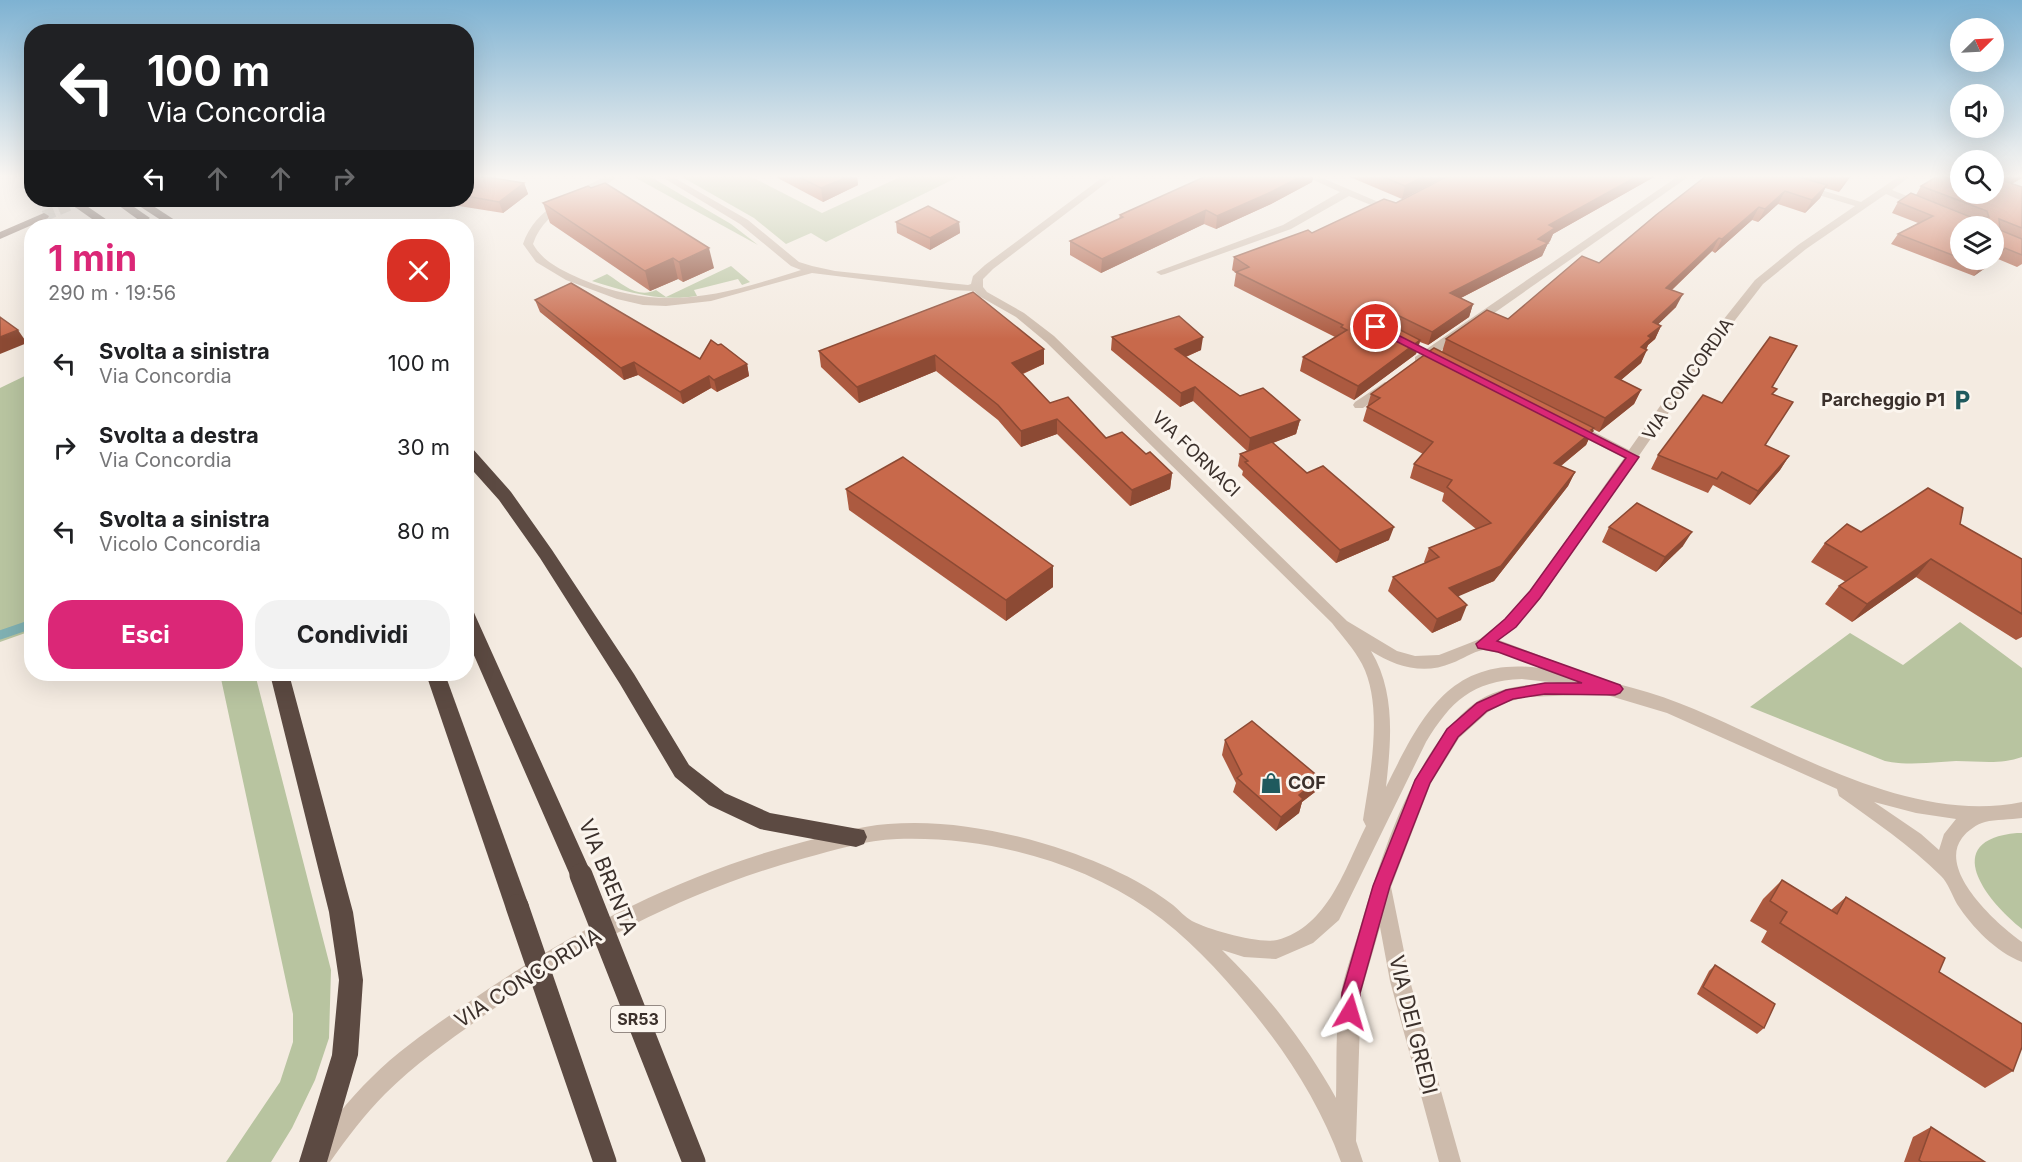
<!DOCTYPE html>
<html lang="it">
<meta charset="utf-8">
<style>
body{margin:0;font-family:Inter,sans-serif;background:#f2f2f2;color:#202124;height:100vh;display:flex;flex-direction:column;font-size:22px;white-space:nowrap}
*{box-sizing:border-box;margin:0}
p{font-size:20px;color:#757577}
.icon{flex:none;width:33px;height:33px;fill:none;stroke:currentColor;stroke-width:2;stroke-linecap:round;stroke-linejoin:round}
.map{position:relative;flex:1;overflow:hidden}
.details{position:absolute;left:24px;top:219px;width:450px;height:462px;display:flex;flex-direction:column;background:#fff;border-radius:24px;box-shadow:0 6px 24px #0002}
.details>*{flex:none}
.banner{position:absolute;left:24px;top:24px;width:450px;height:183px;border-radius:24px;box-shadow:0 6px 24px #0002;background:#202124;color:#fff;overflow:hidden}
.needle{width:39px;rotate:66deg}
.fabs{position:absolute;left:1950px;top:18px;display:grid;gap:12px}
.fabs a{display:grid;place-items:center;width:54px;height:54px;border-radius:50%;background:#fff;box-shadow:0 6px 24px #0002;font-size:30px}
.pin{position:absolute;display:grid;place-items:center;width:51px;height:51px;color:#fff;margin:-26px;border:3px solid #fff;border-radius:50%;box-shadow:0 2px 6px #0007}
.me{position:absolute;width:66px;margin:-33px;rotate:7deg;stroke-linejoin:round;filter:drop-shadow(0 0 4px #0008)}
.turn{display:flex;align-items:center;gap:21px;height:126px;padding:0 24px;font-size:27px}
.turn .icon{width:78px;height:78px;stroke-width:2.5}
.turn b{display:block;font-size:42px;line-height:51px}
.lanes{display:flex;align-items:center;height:57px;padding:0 24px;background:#0003;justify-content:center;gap:30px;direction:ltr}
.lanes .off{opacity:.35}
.round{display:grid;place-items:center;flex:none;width:63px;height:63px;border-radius:24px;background:#f2f2f2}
.headline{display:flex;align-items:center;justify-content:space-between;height:102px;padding:0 24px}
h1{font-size:36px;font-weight:700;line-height:45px;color:#db2777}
.action{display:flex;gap:12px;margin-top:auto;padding:12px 24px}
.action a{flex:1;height:69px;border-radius:24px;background:#db2777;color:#fff;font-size:24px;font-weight:700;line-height:69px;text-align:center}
.action a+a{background:#f2f2f2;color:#202124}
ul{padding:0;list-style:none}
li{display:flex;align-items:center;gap:18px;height:84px;padding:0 24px}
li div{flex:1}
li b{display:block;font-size:22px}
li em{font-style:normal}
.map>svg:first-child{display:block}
</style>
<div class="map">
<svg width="2022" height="1162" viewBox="0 0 2022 1162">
<rect width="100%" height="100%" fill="#f4ebe1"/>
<g fill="#b8c4a0">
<path d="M634 177H651L731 224 758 245Z"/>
<path d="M682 177H752L822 213 900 177H958L826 242 811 233 786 244 754 218Z"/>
<path d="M731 266 750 282 742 285 738 279 694 290 697 296C660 302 627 292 592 281L607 274C623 284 637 299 656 290L666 297Z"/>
<path d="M31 373V631L0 642V388Z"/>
<path d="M1960 622 2022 668V757C2000 765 1979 761 1956 761 1932 762 1910 766 1885 761L1750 707 1850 633 1903 665Z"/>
<path d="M220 674H255L331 970 329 1038 315 1080 292 1128 271 1162H226L280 1082 293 1042V1014Z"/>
<path d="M2017 833H2022V929C1986 901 1939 840 2017 833Z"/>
</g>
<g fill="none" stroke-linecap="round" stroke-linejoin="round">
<path stroke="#7fb0b2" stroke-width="9" d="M0 635 32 624"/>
<path stroke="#cfc6bd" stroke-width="11" stroke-dasharray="11 5" stroke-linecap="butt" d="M44 216 82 200"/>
<g fill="#cdbbac" fill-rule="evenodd">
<path d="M604 177H616C589 202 547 203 533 244 543 262 563 271 581 279 662 313 720 296 801 270L791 266 740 224 662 177H673L748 220 799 262 812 266 835 271 968 285 971 284 973 276 985 265 1103 177H1114L993 269 983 279V287L987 292 1024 313 1054 336 1347 621 1397 651 1415 656 1439 655 1480 639 1505 619 1530 591 1624 458 1569 430 1568 427 1569 424H1579L1629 450 1704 344 1755 280 1798 245 1855 206 1766 179 1764 177H1778L1861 202 1898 177H1909L1892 190 1927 204V208H1919L1886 194 1806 249 1763 284 1712 350 1540 599 1515 627 1499 640 1567 666 1568 673C1611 681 1654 692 1694 709 1792 750 1912 825 2022 802V818C2010 820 1996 819 1985 822 1977 824 1967 831 1962 838 1937 871 1998 925 2022 942V962C1996 952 1972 927 1957 904 1952 895 1948 883 1941 876 1910 845 1874 821 1839 796L1837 789 1667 713 1590 690 1588 694 1582 695 1526 697 1504 703 1488 712 1459 738 1431 783 1391 887 1410 981 1461 1162H1439L1390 981 1380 927 1361 993 1356 1141 1363 1162H1341C1320 1104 1287 1053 1248 1006 1219 971 1186 935 1148 909 1077 860 984 836 897 839 866 840 835 850 805 858 684 891 581 947 479 1019 447 1042 414 1065 385 1094 365 1114 347 1138 330 1162H305L308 1154C328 1127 348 1100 372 1077 400 1049 433 1027 466 1004 570 932 680 874 803 842 831 835 859 826 888 824 948 819 1011 832 1067 851 1090 859 1114 869 1136 881 1149 888 1161 896 1173 905 1179 910 1185 917 1192 921 1209 930 1259 944 1277 940 1328 927 1345 868 1366 826L1363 820C1370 775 1384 706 1362 664 1354 649 1342 636 1332 623L1046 342 1016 317 979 296 974 291 950 290 812 273 711 301 666 306 643 305 617 299 566 280 536 262 523 244C535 208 573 193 604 177ZM1483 650 1505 654 1540 668C1449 656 1421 717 1386 787 1391 742 1396 692 1371 651 1396 667 1424 675 1452 663 1463 659 1472 652 1483 650ZM1522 679 1558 683C1530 684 1499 686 1475 703 1414 748 1380 860 1359 931 1353 951 1345 972 1341 993 1335 1024 1337 1065 1336 1098 1305 1042 1267 994 1222 950L1244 957 1276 959 1313 943 1339 920 1426 742C1451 701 1472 681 1522 679ZM1874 802 1916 813 1956 819 1944 834 1939 850 1921 834Z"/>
<path d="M1307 177H1320L1397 210 1388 212 1349 196 1291 229 1165 274 1161 275 1156 272 1283 225 1340 192Z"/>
<path d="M1677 177H1688L1423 363H1415V357Z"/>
<path d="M1385 382 1389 383 1391 386 1389 389 1363 408H1355L1353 405 1355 402Z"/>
</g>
<path fill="#7d675c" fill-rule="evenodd" d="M44 213 49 216 48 218 0 239V232Z"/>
<g fill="#5c4a42" fill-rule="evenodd">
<path d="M65 200H78L116 226H102Z"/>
<path d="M111 200H124L150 218 144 222 140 221Z"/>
<path d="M130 200H144L184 226H170Z"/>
<path d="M466 447 472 448 511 492 552 550 634 674 689 765 725 793 770 813 864 830 867 837 864 844 856 847 760 829 709 805 675 777 620 684 540 558 499 500 466 463Z"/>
<path d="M466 608 473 610 475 615 592 875 589 882 581 885 573 882 570 875 466 637Z"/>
<path d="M270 674H289L353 912 363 980 358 1055 327 1162H299L332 1055 339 980 329 912Z"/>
<path d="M426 674H445L529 906 525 914 517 917 509 914 505 906Z"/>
</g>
<g stroke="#5c4a42" stroke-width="23">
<path d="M581 875 694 1162"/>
<path d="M517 906 605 1162"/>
</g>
</g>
<g fill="#ac5a40" fill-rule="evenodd">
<path d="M466 177 524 183 528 194 503 213 421 200H466Z"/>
<path d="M776 177H857L858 185 823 202Z"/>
<path d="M1204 177H1313L1312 182 1271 204 1216 229 1204 224 1101 273 1070 255V241L1119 219 1120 215Z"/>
<path d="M1350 177H1445L1402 199Z"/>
<path d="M1446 177H1654L1553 234 1550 241 1548 243 1542 256 1461 298 1473 304 1469 317 1428 345 1420 342 1416 354 1354 400 1300 371 1303 357 1335 337 1234 286 1236 273 1232 270 1234 257 1312 233 1396 203Z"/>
<path d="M1705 177H1850L1839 192 1825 188 1820 198 1805 213 1778 204 1758 222 1752 220 1715 253 1712 251 1672 290 1676 307 1658 324 1661 326 1655 339 1648 345 1641 363 1621 380 1641 390 1634 404 1599 432 1593 429 1586 445 1561 466 1575 472 1568 486 1494 581 1457 596 1461 620 1432 633 1388 591 1393 577 1425 563 1424 562 1429 548 1476 529 1442 501 1444 493 1410 478 1414 464 1423 454 1363 421 1371 394 1442 352 1446 339 1508 319 1599 263Z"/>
<path d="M2022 177V178L2012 184 2022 187V264L2017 267 1998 259 1974 276 1891 244 1898 234 1918 223 1892 213 1898 202 1916 195 1921 186ZM1960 226 1994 260H1960Z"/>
<path d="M543 203 714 268 683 282 678 279 650 291 550 223Z"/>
<path d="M896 222H959L960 233 930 250 897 233Z"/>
<path d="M535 300 700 359 718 345 747 364 749 376 717 392 711 388 683 404 638 375 624 380 540 312Z"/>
<path d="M1112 337 1201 350 1186 357 1240 396 1300 420 1296 434 1273 443 1307 473 1389 540 1336 563 1242 475 1243 471 1238 466 1240 454 1247 451 1193 401 1180 407 1111 350Z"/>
<path d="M1044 349V364L1023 374 1050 403 1106 438 1146 454 1172 473 1170 489 1130 506 1057 434 1021 447 998 420 936 371 859 403 821 367 819 351Z"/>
<path d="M1772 387 1773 395 1765 446 1789 456 1780 470 1750 505 1713 485 1708 493 1651 469 1658 455 1722 403Z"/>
<path d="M846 489 1053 566V587L1006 621 849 510Z"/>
<path d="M1960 524 2022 559V637L2016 640 1916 577 1852 622 1825 604 1839 586 1846 582 1811 562 1825 543 1861 532Z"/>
<path d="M1609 527 1683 546 1656 572 1602 542Z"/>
<path d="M1225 740 1320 778 1315 792 1302 802 1299 813 1276 831 1233 792 1236 783 1222 755Z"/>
<path d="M1782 880 1831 910 1846 897 1939 972 2013 1071 1985 1088 1761 942 1767 931 1750 921 1763 899Z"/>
<path d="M1715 965 1764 1028 1757 1034 1697 994 1709 971Z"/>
<path d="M1931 1127 1985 1162H1904L1913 1137Z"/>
</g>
<g fill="#8c4a34">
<path d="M847 177H857L858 185 823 202 821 188Z"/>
<path d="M1300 177H1313L1312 182 1271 204 1216 229 1217 216Z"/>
<path d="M1423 177H1445L1402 199 1405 186Z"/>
<path d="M1636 177H1654L1553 234 1550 241 1548 243 1542 256 1445 306 1450 293 1538 239 1549 225Z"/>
<path d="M1848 177H1850L1839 192 1846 179Z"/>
<path d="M2012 177H2022V178L1997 191 2004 181Z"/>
<path d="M524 183 528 194 503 213 499 202Z"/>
<path d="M1827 185 1820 198 1805 213 1812 200Z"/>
<path d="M1785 191 1778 204 1758 222 1765 209Z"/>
<path d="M1759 207 1752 220 1715 253 1722 239Z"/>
<path d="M1206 210 1204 224 1101 273 1102 259Z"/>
<path d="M959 222 960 233 930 250V238Z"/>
<path d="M1719 238 1712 251 1660 301 1666 288Z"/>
<path d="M709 248 714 268 683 282 679 262Z"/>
<path d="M2005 248 1998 259 1974 276 1981 266 1990 260H1994V257Z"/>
<path d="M673 258 678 279 650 291 645 271Z"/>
<path d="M1683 294 1676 307 1646 336 1653 322Z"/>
<path d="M1473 304 1469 317 1428 345 1432 332Z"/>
<path d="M1661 326 1655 339 1648 345 1645 352 1641 347 1648 336Z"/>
<path d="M18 330 27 343 0 354V337Z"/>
<path d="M1203 337 1201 350 1173 362 1175 349Z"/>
<path d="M1420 340 1416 354 1354 400 1358 386Z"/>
<path d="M1044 349V364L1012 378V363Z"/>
<path d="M1647 350 1641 363 1608 391 1615 377Z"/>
<path d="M935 355 936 371 859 403 857 387Z"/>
<path d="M634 362 638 375 624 380 621 368Z"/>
<path d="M747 364 749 376 717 392 714 380Z"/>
<path d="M709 376 711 388 683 404 680 392Z"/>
<path d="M1195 387 1193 401 1180 407 1181 393Z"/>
<path d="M1641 390 1634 404 1599 432 1605 418Z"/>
<path d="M1057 419V434L1021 447V431Z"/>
<path d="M1300 420 1296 434 1248 452 1250 438Z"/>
<path d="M1594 428 1586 445 1547 477 1554 463Z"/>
<path d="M1789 456 1780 470 1750 505 1758 491Z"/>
<path d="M1575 472 1568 486 1494 581 1443 603 1449 588Z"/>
<path d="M1172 473 1170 489 1130 506 1132 490Z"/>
<path d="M1394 527 1389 540 1336 563 1340 550Z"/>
<path d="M1692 532 1683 546 1656 572 1665 557Z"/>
<path d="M1931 559 1916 577 1852 622 1867 604Z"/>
<path d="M1053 566V587L1006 621V600Z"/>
<path d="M1467 605 1461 620 1432 633 1437 619Z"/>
<path d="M1320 778 1315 792 1302 802 1299 813 1276 831 1281 817 1299 795Z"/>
</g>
<g fill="#c8694b" stroke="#8c4a34" stroke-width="1.5">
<path d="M466 177H487L524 183 499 202 466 196Z"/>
<path d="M799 177H847L821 188Z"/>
<path d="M1204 177H1300L1273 191 1217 216 1206 210 1102 259 1070 241 1123 217 1120 215Z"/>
<path d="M1384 177H1423L1405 186Z"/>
<path d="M1446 177H1636L1549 225 1555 228 1538 239 1548 243 1450 293 1473 304 1432 332 1385 309 1374 310 1375 317 1420 340 1358 386 1303 357 1347 330 1341 327 1343 325 1236 272 1249 267 1234 257 1308 230 1312 233 1384 199 1396 203Z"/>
<path d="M1705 177H1799L1827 185 1812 200 1785 191 1765 209 1759 207 1722 239 1719 238 1666 288 1683 294 1653 322 1661 326 1648 336 1651 338 1641 347 1647 350 1615 377 1641 390 1605 418 1446 339 1487 310 1508 319 1582 256 1599 263 1656 215Z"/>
<path d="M1936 177H1960V194H1994V177H2012L2004 181 2022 187V228L1999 219 2000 230 2022 239V255L2005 248 1994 257V226H1960V258L1898 234 1933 216 1898 202 1911 193 1973 218 1989 217 1987 211 1921 186Z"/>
<path d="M605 183 709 248 679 262 673 258 645 271 543 203 588 186 591 188Z"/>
<path d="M928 206 959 222 930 238 896 222Z"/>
<path d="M1965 260H1990L1981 266Z"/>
<path d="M571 283 700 359 711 340 718 345 721 344 747 364 714 380 709 376 680 392 634 362 621 368 535 300Z"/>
<path d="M973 292 1044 349 1012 363 1050 403 1068 397 1106 438 1122 432 1146 454 1150 452 1172 473 1132 490 1057 419 1021 431 998 405 935 355 857 387 819 351Z"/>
<path d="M1179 316 1203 337 1175 349 1240 396 1263 388 1300 420 1250 438 1195 387 1181 393 1112 337Z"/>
<path d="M0 317 18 330 0 337Z"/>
<path d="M1770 337 1797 346 1772 387 1777 389 1772 394 1793 402 1765 445 1789 456 1758 491 1722 472 1717 479 1658 455 1703 395 1722 403Z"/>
<path d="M1434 348 1594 428 1591 430 1593 431 1554 463 1575 472 1501 566 1449 588 1467 605 1437 619 1393 577 1439 557 1429 548 1491 523 1447 487 1452 480 1414 464 1433 442 1367 407 1380 398 1371 394Z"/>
<path d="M1272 442 1307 473 1323 466 1394 527 1340 550 1245 462 1248 461 1240 454Z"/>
<path d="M903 457 1053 566 1006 600 846 489Z"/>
<path d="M1928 488 1963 508 1960 524 2022 559V614L1931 559 1867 604 1839 586 1867 567 1825 543 1847 524 1861 532Z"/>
<path d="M1637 503 1692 532 1665 557 1609 527Z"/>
<path d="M1252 721 1320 778 1299 795 1303 799 1281 817 1237 778 1242 774 1225 740Z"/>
<path d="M1782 880 1837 914 1846 897 1945 958 1939 972 2022 1024V1047L2013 1071 1780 923 1787 912 1770 901Z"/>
<path d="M1715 965 1775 1004 1764 1028 1703 987Z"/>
<path d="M1931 1127 1985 1162H1922L1919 1160Z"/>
</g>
<linearGradient id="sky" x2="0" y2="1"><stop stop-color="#7eb2d2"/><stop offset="0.52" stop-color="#faf6f2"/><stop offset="1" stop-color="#faf6f2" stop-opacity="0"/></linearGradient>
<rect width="2022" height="339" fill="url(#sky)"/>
<path fill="#db2777" stroke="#8e194d" stroke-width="1.5" d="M1376 324 1639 457 1540 598 1516 627 1497 641 1620 685 1623 689 1620 693 1615 695 1545 694 1513 699 1487 711 1458 737 1430 783 1390 886 1360 993V1012L1357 1018 1350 1021 1344 1018 1341 1012 1342 993 1373 886 1415 780 1447 729 1477 703 1506 690 1545 683H1582L1498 652 1478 648 1476 644 1505 619 1530 591 1626 458 1372 329V325Z"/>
<defs>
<symbol id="parking-bare" viewBox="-9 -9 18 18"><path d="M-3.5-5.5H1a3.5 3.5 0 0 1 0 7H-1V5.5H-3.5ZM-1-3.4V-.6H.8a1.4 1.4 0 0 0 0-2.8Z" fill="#1f5a5e" stroke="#fbf5ee" stroke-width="2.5" paint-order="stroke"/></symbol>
<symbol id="shop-bare" viewBox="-9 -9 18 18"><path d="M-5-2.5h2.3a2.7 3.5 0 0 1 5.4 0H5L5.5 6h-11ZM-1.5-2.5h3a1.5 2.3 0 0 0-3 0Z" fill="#1f5a5e" stroke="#fbf5ee" stroke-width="2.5" paint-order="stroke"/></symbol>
</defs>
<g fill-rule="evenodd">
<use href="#parking-bare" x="1947" y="385" width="30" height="30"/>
<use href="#shop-bare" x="1256" y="768" width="30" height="30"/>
</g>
<g text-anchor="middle" stroke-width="6" stroke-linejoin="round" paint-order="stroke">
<rect fill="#fbf5ee" stroke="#756b66" stroke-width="1.5" x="611" y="1006" width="54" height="26" rx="4.5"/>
<g font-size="16" font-weight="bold" fill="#3b302b">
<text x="638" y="1025">SR53</text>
</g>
<g font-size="18" fill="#3b302b" stroke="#fbf5ee">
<text transform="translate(1688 379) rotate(-55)" y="6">VIA CONCORDIA</text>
<text transform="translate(1196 454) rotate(44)" y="6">VIA FORNACI</text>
</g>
<g font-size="18" font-weight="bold" fill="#3b302b" stroke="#fbf5ee" text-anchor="end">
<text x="1945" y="406">Parcheggio P1</text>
<text x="1288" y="789" text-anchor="start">COF</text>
</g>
<g font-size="21" fill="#3b302b" stroke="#fbf5ee">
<text transform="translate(608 877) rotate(68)" y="7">VIA BRENTA</text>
<text transform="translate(528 978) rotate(-32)" y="7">VIA CONCORDIA</text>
<text transform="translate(1413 1025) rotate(76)" y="7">VIA DEI GREDI</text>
</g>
</g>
</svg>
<div class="fabs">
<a><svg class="needle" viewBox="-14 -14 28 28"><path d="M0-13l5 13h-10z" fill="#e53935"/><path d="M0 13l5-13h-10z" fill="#757577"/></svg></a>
<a><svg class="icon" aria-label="sound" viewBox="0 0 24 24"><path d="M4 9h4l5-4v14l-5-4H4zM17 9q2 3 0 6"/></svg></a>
<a><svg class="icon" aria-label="search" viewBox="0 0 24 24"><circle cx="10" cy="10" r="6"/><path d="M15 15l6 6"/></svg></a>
<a><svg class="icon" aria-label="layers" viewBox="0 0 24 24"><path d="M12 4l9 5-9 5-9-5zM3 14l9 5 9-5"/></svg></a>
</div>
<div class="pin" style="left:1376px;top:327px;background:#d93025"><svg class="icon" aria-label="arrive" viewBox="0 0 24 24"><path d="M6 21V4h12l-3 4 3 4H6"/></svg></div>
<svg class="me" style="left:1350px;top:1012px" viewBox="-20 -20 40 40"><path d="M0-17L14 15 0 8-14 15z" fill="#db2777" stroke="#fff" stroke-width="4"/></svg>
<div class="banner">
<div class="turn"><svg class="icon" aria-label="left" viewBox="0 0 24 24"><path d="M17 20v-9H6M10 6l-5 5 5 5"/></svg><div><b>100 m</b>Via Concordia</div></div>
<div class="lanes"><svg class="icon" aria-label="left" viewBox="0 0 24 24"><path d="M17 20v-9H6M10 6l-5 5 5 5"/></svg><svg class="icon off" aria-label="ahead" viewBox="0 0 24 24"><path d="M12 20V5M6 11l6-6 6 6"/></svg><svg class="icon off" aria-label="ahead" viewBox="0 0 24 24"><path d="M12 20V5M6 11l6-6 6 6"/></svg><svg class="icon off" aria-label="right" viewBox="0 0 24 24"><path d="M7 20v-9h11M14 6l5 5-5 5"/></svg></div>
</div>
<section class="details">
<div class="headline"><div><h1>1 min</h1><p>290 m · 19:56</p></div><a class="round" style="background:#d93025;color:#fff"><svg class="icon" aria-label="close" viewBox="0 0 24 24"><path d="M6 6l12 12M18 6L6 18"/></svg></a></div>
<ul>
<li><svg class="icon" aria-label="left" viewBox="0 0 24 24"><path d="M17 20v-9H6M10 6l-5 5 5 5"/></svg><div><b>Svolta a sinistra</b><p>Via Concordia</p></div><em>100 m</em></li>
<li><svg class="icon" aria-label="right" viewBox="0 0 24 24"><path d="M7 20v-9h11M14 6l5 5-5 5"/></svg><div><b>Svolta a destra</b><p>Via Concordia</p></div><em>30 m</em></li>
<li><svg class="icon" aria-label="left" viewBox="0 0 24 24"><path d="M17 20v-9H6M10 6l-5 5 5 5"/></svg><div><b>Svolta a sinistra</b><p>Vicolo Concordia</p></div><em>80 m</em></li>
</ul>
<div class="action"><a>Esci</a><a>Condividi</a></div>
</section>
</div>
